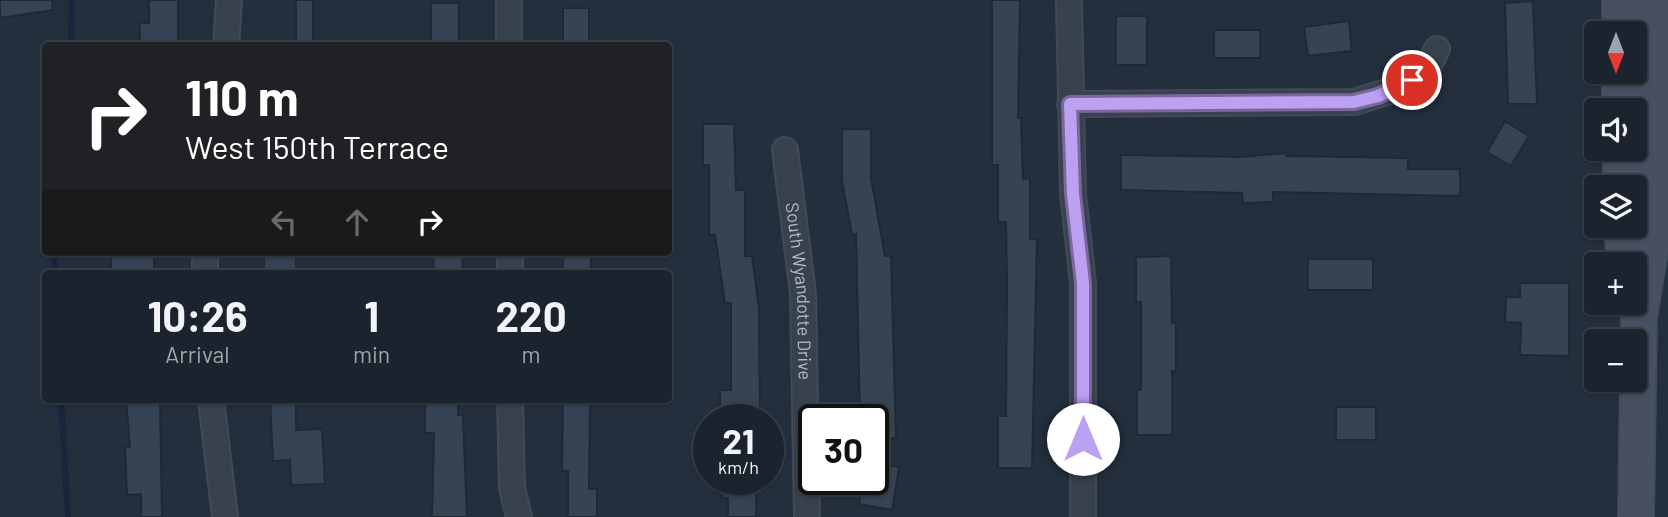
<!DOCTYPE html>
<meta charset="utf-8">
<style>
body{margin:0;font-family:Barlow,sans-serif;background:#282f3a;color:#f1f3f6;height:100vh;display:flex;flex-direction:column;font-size:26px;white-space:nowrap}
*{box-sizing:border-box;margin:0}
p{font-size:23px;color:#a0a4aa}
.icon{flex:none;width:38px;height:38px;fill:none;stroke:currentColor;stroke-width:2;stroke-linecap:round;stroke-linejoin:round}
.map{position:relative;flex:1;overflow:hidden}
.drawer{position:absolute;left:42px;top:270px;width:630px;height:133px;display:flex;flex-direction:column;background:#1b232e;border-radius:7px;box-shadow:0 2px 5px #0004,0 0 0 2px #39404a}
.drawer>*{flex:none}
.hud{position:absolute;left:42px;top:42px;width:630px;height:214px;border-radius:7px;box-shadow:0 2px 5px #0004,0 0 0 2px #39404a;background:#202124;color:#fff;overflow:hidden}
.needle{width:46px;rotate:180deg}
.tools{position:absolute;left:1584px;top:21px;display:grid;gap:14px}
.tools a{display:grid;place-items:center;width:63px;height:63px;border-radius:7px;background:#1b232e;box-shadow:0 2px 5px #0004,0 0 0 2px #39404a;font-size:35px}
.speed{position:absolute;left:693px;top:404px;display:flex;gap:14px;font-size:35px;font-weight:700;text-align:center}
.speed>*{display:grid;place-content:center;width:91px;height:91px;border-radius:50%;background:#1b232e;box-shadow:0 2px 5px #0004,0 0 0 2px #39404a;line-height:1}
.speed small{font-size:18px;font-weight:400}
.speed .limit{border:4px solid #111;border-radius:10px;background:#fff;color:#111}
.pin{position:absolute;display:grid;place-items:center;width:60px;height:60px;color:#fff;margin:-30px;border:4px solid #fff;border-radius:50%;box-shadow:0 2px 7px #0007}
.me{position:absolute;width:77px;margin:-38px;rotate:0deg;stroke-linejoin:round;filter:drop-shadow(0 0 5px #0008)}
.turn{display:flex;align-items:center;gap:24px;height:147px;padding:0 28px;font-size:32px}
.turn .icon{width:91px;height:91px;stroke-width:2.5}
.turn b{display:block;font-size:49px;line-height:60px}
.lanes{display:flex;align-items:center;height:66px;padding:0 28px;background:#0003;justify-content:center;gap:35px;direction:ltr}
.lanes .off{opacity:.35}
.eta{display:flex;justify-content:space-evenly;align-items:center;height:119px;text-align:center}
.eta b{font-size:42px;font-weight:700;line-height:49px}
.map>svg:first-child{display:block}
</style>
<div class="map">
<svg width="1668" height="517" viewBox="0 0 1668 517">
<rect width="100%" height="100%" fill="#242f3e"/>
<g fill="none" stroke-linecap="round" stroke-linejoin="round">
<g stroke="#17263c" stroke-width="6">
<path d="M71 46 72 0"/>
<path d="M54 252 55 273"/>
<path d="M61 399 68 517"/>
</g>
</g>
<g fill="#364354" stroke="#1f2835" stroke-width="2">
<path d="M0 0H52L53 10 0 18Z"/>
<path d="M149 0H178V46H140V23H149Z"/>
<rect x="296" y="0" width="17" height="46"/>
<path d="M992 0H1020L1018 118H1021L1023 179 1030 178V239H1037L1032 468H998V416H1006L1007 282 1006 222H998V165H992Z"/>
<path d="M1533 1 1537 104H1508L1505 3Z"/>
<rect x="431" y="3" width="28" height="43"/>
<rect x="563" y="8" width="26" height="38"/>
<rect x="1116" y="16" width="31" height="49"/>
<path d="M1349 21 1352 51 1308 56 1304 27Z"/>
<rect x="1214" y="30" width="46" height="28"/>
<path d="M1505 121 1529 136 1511 166 1487 152Z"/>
<path d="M703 124H734L736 190H745V256H752L759 309 760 420H720V390H731V303H725L715 235H709V165H703Z"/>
<path d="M842 129H871V178L885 256H891L896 438 873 439V420H860L856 234 852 235 842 181Z"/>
<path d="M1286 153V156L1408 158V169H1460V196L1273 192V202L1243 203 1242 193 1121 190V155L1241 157Z"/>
<path d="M111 252 154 255V273H111Z"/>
<rect x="264" y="252" width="32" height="21"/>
<path d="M433 252H462L463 273H434Z"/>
<rect x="563" y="252" width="28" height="21"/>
<path d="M1171 256 1172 323H1176V371H1172V435H1137V390H1141V302H1136V257Z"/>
<rect x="1308" y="259" width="65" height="31"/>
<path d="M1520 283H1569V356L1520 355 1521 323 1505 322 1506 297H1520Z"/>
<path d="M126 399H160L162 517H141V494L127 495 125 447H130Z"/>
<path d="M270 399H296V430L322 429 325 484 291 485 290 460 273 461Z"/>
<path d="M425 399H458V415H463L467 517H432L434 433H425Z"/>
<path d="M563 399H590L589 489H597V517H568V471H562Z"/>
<rect x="1336" y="407" width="40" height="33"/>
<path d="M873 462 899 467 892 510 859 504 863 480H873Z"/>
<path d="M722 480H756V517H728V498H722Z"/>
</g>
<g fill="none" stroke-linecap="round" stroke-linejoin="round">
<defs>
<g id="street">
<path d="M509 0V46"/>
<path d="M1069 0 1073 194 1083 283V517"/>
<path d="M226 46 229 0"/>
<path d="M1070 104 1354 102 1400 88 1425 73 1437 49"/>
<path id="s1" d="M785 150 803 294 807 517"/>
<path d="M510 252V273"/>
<path d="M205 273V252"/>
<path d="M211 399 225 517"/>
<path d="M510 399 512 488 519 517"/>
</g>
<g id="secondary">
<path d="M1620 0V33"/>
<path d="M1620 72V110"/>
<path d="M1621 149V187"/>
<path d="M1621 226 1626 264"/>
<path d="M1636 517 1639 317 1651 245 1655 0"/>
</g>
</defs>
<use href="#street" stroke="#414a57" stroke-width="28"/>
<use href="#secondary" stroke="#414a57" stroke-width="38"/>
<use href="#street" stroke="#38414e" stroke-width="24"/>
<use href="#secondary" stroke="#465061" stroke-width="35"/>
</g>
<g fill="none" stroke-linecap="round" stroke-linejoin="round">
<defs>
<path id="route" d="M1083 439V283L1073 194 1070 104 1354 102 1378 96 1412 80"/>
</defs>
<use href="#route" stroke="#7a689d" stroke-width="18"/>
<use href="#route" stroke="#bca0f2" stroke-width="12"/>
</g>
<g text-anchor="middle" stroke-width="7" stroke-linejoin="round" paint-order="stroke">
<g font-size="18" fill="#b4bcc9" stroke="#1d2633">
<text dy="6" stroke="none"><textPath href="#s1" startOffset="142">South Wyandotte Drive</textPath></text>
</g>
</g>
</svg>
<div class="tools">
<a><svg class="needle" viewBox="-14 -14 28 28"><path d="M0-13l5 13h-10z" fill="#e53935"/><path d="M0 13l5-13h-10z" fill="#a0a4aa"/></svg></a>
<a><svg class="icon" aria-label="sound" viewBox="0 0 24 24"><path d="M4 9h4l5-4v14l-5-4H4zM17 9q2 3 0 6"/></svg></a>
<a><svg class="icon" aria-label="layers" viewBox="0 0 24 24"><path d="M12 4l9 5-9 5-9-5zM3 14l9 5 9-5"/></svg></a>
<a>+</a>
<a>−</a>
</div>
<div class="speed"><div>21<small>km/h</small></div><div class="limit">30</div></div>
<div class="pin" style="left:1412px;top:80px;background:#d93025"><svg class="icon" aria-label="arrive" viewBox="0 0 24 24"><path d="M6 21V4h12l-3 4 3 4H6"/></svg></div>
<svg class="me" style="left:1083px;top:439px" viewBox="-20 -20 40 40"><circle r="19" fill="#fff"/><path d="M0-13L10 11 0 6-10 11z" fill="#bca0f2"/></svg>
<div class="hud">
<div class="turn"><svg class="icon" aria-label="right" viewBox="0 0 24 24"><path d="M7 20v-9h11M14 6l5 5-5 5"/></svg><div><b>110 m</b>West 150th Terrace</div></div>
<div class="lanes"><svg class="icon off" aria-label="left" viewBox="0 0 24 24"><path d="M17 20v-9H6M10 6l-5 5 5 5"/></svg><svg class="icon off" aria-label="ahead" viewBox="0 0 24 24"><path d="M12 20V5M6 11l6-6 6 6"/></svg><svg class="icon" aria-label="right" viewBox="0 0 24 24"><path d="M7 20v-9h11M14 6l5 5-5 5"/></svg></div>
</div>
<section class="drawer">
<div class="eta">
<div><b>10:26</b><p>Arrival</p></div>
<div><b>1</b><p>min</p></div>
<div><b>220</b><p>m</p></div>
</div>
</section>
</div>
